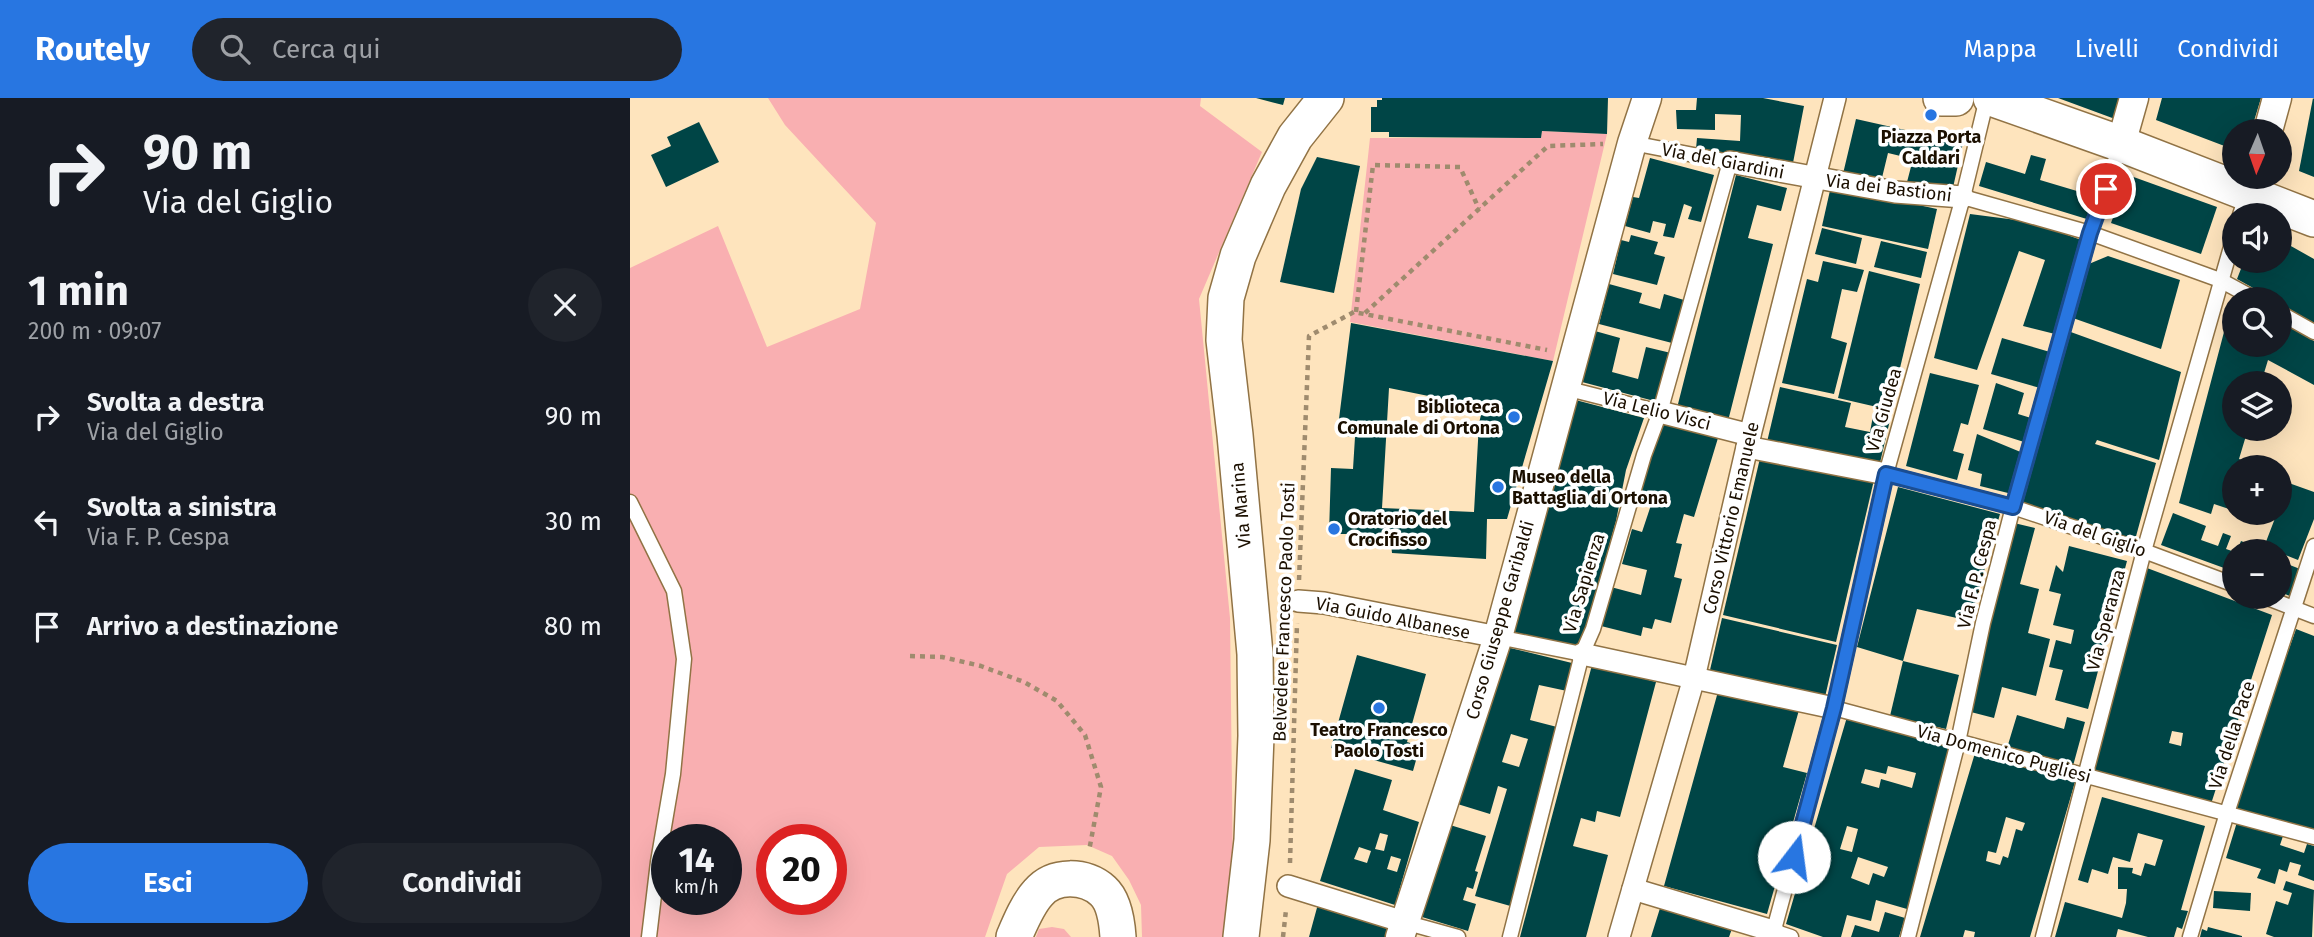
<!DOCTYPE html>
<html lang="it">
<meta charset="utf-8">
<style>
body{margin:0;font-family:"Fira Sans",sans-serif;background:#20242c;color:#f1f3f6;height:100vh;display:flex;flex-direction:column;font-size:26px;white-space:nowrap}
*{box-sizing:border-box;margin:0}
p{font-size:23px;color:#9ea1a6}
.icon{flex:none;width:38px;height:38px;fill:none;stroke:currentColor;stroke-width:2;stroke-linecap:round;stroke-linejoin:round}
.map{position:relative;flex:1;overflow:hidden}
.drawer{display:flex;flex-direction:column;background:#171b24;width:630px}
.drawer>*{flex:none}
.hud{background:#171b24;color:#f1f3f6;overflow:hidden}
.needle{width:46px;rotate:182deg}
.controls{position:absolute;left:1592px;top:21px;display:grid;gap:14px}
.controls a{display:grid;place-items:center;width:70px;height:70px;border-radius:50%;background:#171b24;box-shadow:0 7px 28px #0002;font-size:35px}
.speed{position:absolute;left:21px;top:726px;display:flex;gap:14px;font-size:35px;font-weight:700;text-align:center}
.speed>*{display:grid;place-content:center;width:91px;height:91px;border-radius:50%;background:#171b24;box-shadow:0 7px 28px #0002;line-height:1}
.speed small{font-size:18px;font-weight:400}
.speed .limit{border:10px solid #d22;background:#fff;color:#111}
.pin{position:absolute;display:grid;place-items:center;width:60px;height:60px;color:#fff;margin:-30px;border:4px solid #fff;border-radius:50%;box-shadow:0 2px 7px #0007}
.me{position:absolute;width:77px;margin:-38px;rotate:15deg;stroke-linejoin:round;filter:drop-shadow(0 0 5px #0008)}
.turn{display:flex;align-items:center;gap:24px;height:147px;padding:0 28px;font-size:32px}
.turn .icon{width:91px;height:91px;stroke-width:2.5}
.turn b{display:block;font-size:49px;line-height:60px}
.round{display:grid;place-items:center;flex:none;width:74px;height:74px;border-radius:37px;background:#20242c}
.summary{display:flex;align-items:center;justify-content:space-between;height:119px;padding:0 28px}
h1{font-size:42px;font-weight:700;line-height:52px}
.primary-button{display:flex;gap:14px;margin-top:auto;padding:14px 28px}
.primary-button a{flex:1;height:80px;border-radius:42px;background:#2876e1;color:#fff;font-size:28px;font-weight:700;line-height:80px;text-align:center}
.primary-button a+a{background:#20242c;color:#f1f3f6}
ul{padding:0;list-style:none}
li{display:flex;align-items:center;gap:21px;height:105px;padding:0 28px}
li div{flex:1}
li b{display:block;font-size:26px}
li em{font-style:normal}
header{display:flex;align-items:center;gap:42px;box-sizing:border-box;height:98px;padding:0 35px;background:#2876e1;color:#fff}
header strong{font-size:33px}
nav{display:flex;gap:38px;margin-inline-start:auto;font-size:24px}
.search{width:490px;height:63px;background:#20242c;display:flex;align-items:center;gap:18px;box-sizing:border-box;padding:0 24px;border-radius:38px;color:#9ea1a6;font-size:26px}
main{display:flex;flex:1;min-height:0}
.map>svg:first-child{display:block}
</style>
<header>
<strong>Routely</strong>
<div class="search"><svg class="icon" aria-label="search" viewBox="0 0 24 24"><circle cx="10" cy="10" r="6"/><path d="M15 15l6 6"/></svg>Cerca qui</div>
<nav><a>Mappa</a><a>Livelli</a><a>Condividi</a></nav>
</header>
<main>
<section class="drawer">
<div class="hud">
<div class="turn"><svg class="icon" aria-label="right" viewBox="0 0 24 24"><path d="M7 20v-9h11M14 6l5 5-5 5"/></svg><div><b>90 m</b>Via del Giglio</div></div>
</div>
<div class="summary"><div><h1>1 min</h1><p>200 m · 09:07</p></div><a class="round"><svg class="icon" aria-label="close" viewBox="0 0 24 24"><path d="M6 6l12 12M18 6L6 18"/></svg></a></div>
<ul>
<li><svg class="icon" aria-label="right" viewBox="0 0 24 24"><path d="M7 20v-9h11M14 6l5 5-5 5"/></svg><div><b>Svolta a destra</b><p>Via del Giglio</p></div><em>90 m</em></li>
<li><svg class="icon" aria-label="left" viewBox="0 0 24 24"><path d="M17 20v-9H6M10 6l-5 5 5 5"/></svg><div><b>Svolta a sinistra</b><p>Via F. P. Cespa</p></div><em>30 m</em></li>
<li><svg class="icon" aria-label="arrive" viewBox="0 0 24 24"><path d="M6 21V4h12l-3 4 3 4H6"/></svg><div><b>Arrivo a destinazione</b></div><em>80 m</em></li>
</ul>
<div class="primary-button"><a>Esci</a><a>Condividi</a></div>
</section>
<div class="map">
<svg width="1684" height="839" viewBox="0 0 1684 839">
<rect width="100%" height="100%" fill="#fee4bd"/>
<g fill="#f9afb1" fill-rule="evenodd">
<path d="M138 0H571L570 8 632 54 569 201 600 520 603 777 594 839H512L511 807 499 782 482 758 457 747 409 749 377 776 355 839H0V170L88 128 137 249 230 211 246 125 155 27ZM37 742H96V802H37ZM142 742H201V802H142Z"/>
<path d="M912 33 977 36 923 263 720 224 740 40H911Z"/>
<path d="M422 829 434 831 441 839H406L409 831Z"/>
</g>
<g fill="#004546" fill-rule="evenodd">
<path d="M626 0H655L653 7Z"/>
<path d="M752 0H978L977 36 912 33 911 40 759 39V34H741V9H747V2H752Z"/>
<path d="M1067 0H1133L1174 8 1162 70 1066 51 1067 40 1110 43 1111 17 1085 16V32L1047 31 1046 12H1066Z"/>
<path d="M1428 0H1490L1485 21Z"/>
<path d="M1532 0H1631L1621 33H1605V52L1526 22Z"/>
<path d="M1683 0 1684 1V79L1669 73Z"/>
<path d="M1226 21 1333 45 1322 94 1277 84 1283 61 1258 55 1250 88 1212 80Z"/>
<path d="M69 24 89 64 36 89 21 57 41 48 37 39Z"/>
<path d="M1401 57 1416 61 1410 82 1467 99 1460 122 1349 88 1356 64 1395 76Z"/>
<path d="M687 59 730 68 704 195 650 184 671 91Z"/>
<path d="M1020 60 1084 77 1071 124 1058 121 1062 109 1054 106 1044 140 1033 138 1036 126 1023 123 1020 135 995 128 1003 99 1009 100Z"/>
<path d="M1106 77 1157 90 1151 113 1127 107 1118 140 1143 146 1098 323 1047 310Z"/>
<path d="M1498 77 1587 109 1571 156 1481 125Z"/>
<path d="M1201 88 1307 111 1298 151 1192 128Z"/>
<path d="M1340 116 1402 124 1454 143 1425 236 1393 228 1415 162 1389 153 1347 272 1304 260Z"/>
<path d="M1192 130 1232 140 1226 166 1185 156Z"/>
<path d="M1001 137 1028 144 1024 156 1035 159 1027 187 983 176 991 142 999 144Z"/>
<path d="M1650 142 1684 161V225L1650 206V201H1643L1607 181 1614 163H1650Z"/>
<path d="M1251 143 1297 154 1291 180 1244 169Z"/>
<path d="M1478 158 1550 182 1531 251 1440 219 1454 168Z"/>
<path d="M1193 163 1234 172 1227 194 1212 191 1201 240 1217 245 1204 296 1152 285 1177 181 1188 184Z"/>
<path d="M1239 173 1290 186 1260 312 1208 300Z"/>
<path d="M979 186 1012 195 1009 205 1030 211 1034 196 1054 202 1042 245 969 226Z"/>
<path d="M1604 196 1609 201H1605V247H1650V224L1684 243V287L1638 262 1631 285H1605V331H1618L1609 361 1634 369H1605V413L1584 406 1581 416 1549 405Z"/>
<path d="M721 225 923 263 877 421H857L856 461 762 455 761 446 720 443 721 436H699L701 370 723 371 725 339 707 337ZM759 290 853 309 849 325 844 414 752 410Z"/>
<path d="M965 233 990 240 982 274 1008 281 1016 249 1041 255 1028 304 952 284Z"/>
<path d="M1438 233 1551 274 1529 362 1467 342 1465 346 1526 365 1505 442 1391 406Z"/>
<path d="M1372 240 1420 254 1410 290 1361 276Z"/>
<path d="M1300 275 1349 287 1338 327 1331 325 1323 353 1334 356 1327 382 1276 368Z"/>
<path d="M1366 285 1394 295 1388 316 1401 320 1394 344 1353 331Z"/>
<path d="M1150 289 1221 305 1215 329 1240 334 1243 318 1260 322 1249 369 1137 344Z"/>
<path d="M938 300 1014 320 996 372 986 423 951 548 874 534Z"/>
<path d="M1030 323 1088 340 1064 419 1054 416 1046 445 1052 446 1044 479 1052 481 1041 525 1025 521 1022 531 1013 529 1011 538 967 527 977 488 1011 497 1017 472 992 466 1002 431 1012 434 1021 407 1005 402Z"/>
<path d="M1347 336 1393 355 1382 396 1350 388 1352 376 1338 372Z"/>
<path d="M1131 356 1244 382 1206 544 1093 517Z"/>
<path d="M1650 382 1684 394V421L1668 462 1650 455V453L1634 449 1647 415H1650Z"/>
<path d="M1268 389 1370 416 1340 523 1287 511 1273 563 1227 549Z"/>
<path d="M1543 415 1576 428 1571 442 1588 448 1593 435 1601 438 1596 451 1605 454V474L1531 447Z"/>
<path d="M1384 425 1405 430 1390 486 1409 491 1398 535 1420 541 1406 598 1372 589 1364 620 1337 613Z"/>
<path d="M1611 443 1621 447 1619 453H1607Z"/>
<path d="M1439 448 1497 463 1458 611 1425 602 1433 572 1419 569 1426 542 1441 546 1444 532 1423 527 1431 496 1419 493 1426 467 1433 474Z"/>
<path d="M1650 463 1670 471 1660 498 1650 494Z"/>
<path d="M1517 470 1642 517 1581 706 1466 674 1463 669ZM1542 633 1553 635 1551 648 1539 645Z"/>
<path d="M1092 520 1207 547 1195 599 1080 572Z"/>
<path d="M1666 531 1684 538V732L1603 710Z"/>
<path d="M872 548 942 565 937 593 909 587 900 622 927 629 884 809 845 798 877 691 868 688 860 716 821 704ZM881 636 898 641 889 669 872 664Z"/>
<path d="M727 557 796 576 777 644 790 648 783 673 701 650Z"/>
<path d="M1273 563 1329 577 1316 631 1260 618Z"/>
<path d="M962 567 1026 584 990 719 967 713 965 724 951 720 943 748 978 757 956 839H890Z"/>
<path d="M1089 590 1169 612 1153 669 1177 675 1137 816 1034 788Z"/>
<path d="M1387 617 1434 631 1437 619 1455 624 1443 668 1377 650Z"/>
<path d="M1217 619 1323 649 1277 811 1246 802 1241 823 1217 817 1211 839H1193L1156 826ZM1258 668 1286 675 1282 690 1251 681 1249 690 1231 685 1235 671 1256 676ZM1217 728 1228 731 1222 754 1210 751ZM1228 759 1258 769 1254 779 1243 775 1239 787 1221 780Z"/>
<path d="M1345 655 1445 684 1400 839H1344L1345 834 1335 832 1333 839H1290ZM1376 719 1395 725 1392 733 1386 731 1378 760 1373 758 1370 767 1356 763 1358 753 1366 755Z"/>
<path d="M725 671 762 682 753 712 789 724 765 807 690 783ZM750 735 758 737 754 753 745 751ZM729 749 741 753 737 765 724 761ZM761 758 771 761 767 774 757 771Z"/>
<path d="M1472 699 1575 728 1551 812 1558 813 1552 831 1547 829 1544 839H1518L1488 831 1486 839H1425L1435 804 1492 820 1496 805 1497 791H1488V769L1503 770 1502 775 1511 778 1515 765 1525 768 1533 742 1508 735 1500 764 1483 759 1478 776 1462 771 1458 785 1448 782Z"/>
<path d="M1607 724 1653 738 1650 747 1674 755 1677 746 1684 748V783L1668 777 1671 767 1660 764 1657 774 1649 771 1645 786 1627 780 1631 771 1596 760Z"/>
<path d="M820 727 856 738 845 773 848 774 843 791 837 789 833 802 846 806 838 833 792 819Z"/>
<path d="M1656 783 1684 792 1682 839H1644L1636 836 1646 803 1658 807 1662 795 1653 792Z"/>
<path d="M1584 793 1621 795 1620 813 1583 810Z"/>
<path d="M688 806 760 827 757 839H679Z"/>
<path d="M1031 807 1103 828 1099 839H1021Z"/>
<path d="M1255 814 1275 820 1269 839H1221L1225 827 1249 834Z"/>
<path d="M1578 829 1612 838V839H1570L1572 831 1577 833Z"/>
</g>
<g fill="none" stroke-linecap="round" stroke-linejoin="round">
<defs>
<g id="service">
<path d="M1340 101 1460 135 1590 182 1625 201"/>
<path d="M1610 117 1617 95"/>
<path d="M1650 215 1684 234"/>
<path d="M935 290 1030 314"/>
<path d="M1256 376 1383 409 1514 453 1605 487"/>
<path d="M0 404 44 493 54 561 43 676 28 764 19 839"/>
<path d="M1635 499 1684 518"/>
<path d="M868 539 952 556"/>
<path d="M1204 610 1684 739"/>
<path d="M774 824 828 839"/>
<path d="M1143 833 1161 839"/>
<path d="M880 839 952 556 963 531 1014 357 1030 314 1100 64 1002 45"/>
<path d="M1142 839 1204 610 1256 376 1333 99 1357 0"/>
<path d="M1278 839 1328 644 1353 525 1383 409 1460 135 1491 46"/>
<path d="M1413 839 1514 453 1605 135"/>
<path d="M1560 839 1597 715 1684 448"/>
</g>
<g id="pedestrian">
<path d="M1100 64 1265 94 1333 99"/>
<path d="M1030 314 1120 337"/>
<path d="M1117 349 1256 376"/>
<path d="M668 503 694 505 868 539"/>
<path d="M952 556 1204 610"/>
<path d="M658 788 774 824"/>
<path d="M1003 791 1143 833"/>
<path d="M989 839 1064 580 1117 349 1205 0"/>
</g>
<g id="minor">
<path d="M1638 33 1647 0"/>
<path d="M1491 46 1504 0"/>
<path d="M770 839 868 539 1002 45 1017 0"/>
</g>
<g id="tertiary">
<path d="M1311 0H1326"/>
<path d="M1361 0 1491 46 1684 121"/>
<path d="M384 839C390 825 398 806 408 795 424 776 455 777 473 793 484 803 487 824 488 839"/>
<path d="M611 839 622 742 626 638 625 556 605 337 594 242 596 200 608 158 638 88 665 39 696 0"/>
</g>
</defs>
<use href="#service" stroke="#917345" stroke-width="17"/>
<use href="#pedestrian" stroke="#917345" stroke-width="24"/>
<use href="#minor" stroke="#917345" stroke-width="31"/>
<use href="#tertiary" stroke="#917345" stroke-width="38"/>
<g stroke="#9f8b6e" stroke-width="4.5" stroke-dasharray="5 5" stroke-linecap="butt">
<path d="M726 214 743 67 830 69 849 111"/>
<path d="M735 215 918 48 973 46"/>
<path d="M669 482 679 238 724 214 917 252"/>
<path d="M280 558 312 559 351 568 394 584 427 603 455 637 471 689 459 753"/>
<path d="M660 765 667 525"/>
<path d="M653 839 656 812"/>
</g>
<use href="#service" stroke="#fff" stroke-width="14"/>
<use href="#pedestrian" stroke="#fff" stroke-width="21"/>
<use href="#minor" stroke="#fff" stroke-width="28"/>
<use href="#tertiary" stroke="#fff" stroke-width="35"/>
</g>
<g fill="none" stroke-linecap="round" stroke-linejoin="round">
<defs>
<path id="route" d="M1164 759 1204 610 1256 376 1383 409 1460 135 1476 91"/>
</defs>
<use href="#route" stroke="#1a4d92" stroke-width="18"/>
<use href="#route" stroke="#2876e1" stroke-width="12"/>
</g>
<g fill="#2876e1" stroke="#fff" stroke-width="2.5">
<circle cx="1301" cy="17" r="7"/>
<circle cx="884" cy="319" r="7"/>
<circle cx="868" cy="389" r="7"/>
<circle cx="704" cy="431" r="7"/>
<circle cx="749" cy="610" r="7"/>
</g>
<g text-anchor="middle" stroke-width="7" stroke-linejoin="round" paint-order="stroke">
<g font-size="18" font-weight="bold" fill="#1b0f00" stroke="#fff">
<text x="1301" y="45">Piazza Porta<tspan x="1301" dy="21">Caldari</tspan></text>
<text x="870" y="315" text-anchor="end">Biblioteca<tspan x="870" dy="21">Comunale di Ortona</tspan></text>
<text x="882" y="385" text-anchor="start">Museo della<tspan x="882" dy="21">Battaglia di Ortona</tspan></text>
<text x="718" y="427" text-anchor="start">Oratorio del<tspan x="718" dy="21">Crocifisso</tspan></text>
<text x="749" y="638">Teatro Francesco<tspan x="749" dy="21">Paolo Tosti</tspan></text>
</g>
<g font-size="18" fill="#1b0f00" stroke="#fff">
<text transform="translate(1093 63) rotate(11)" y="6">Via del Giardini</text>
<text transform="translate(1259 90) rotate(7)" y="6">Via dei Bastioni</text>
<text transform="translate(1254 312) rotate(-74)" y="6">Via Giudea</text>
<text transform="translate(1027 313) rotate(14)" y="6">Via Lelio Visci</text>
<text transform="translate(611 407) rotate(-95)" y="6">Via Marina</text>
<text transform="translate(1101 420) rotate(-77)" y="6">Corso Vittorio Emanuele</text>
<text transform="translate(1465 436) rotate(19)" y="6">Via del Giglio</text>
<text transform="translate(1347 476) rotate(-76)" y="6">Via F. P. Cespa</text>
<text transform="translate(954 485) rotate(-73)" y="6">Via Sapienza</text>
<text transform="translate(654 514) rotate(-88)" y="6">Belvedere Francesco Paolo Tosti</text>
<text transform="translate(763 520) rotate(11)" y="6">Via Guido Albanese</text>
<text transform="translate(870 522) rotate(-74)" y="6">Corso Giuseppe Garibaldi</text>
<text transform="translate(1476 522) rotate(-75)" y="6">Via Speranza</text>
<text transform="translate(1602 637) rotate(-72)" y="6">Via della Pace</text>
<text transform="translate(1374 656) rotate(15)" y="6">Via Domenico Pugliesi</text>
</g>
</g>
</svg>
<div class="controls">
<a><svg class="needle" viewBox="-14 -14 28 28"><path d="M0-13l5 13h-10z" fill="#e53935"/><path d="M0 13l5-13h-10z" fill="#9ea1a6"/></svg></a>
<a><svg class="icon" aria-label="sound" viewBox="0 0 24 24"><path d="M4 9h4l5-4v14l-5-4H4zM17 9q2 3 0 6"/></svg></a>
<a><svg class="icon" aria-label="search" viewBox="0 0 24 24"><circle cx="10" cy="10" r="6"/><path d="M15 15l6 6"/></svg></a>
<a><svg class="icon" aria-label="layers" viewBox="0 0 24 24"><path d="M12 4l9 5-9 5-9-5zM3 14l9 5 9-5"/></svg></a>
<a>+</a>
<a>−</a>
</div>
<div class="speed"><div>14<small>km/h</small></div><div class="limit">20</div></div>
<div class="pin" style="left:1476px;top:91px;background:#d93025"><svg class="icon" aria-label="arrive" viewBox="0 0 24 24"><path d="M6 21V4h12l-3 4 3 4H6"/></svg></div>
<svg class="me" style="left:1164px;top:759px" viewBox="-20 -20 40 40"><circle r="19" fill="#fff"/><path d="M0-13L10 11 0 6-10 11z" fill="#2876e1"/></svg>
</div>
</main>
